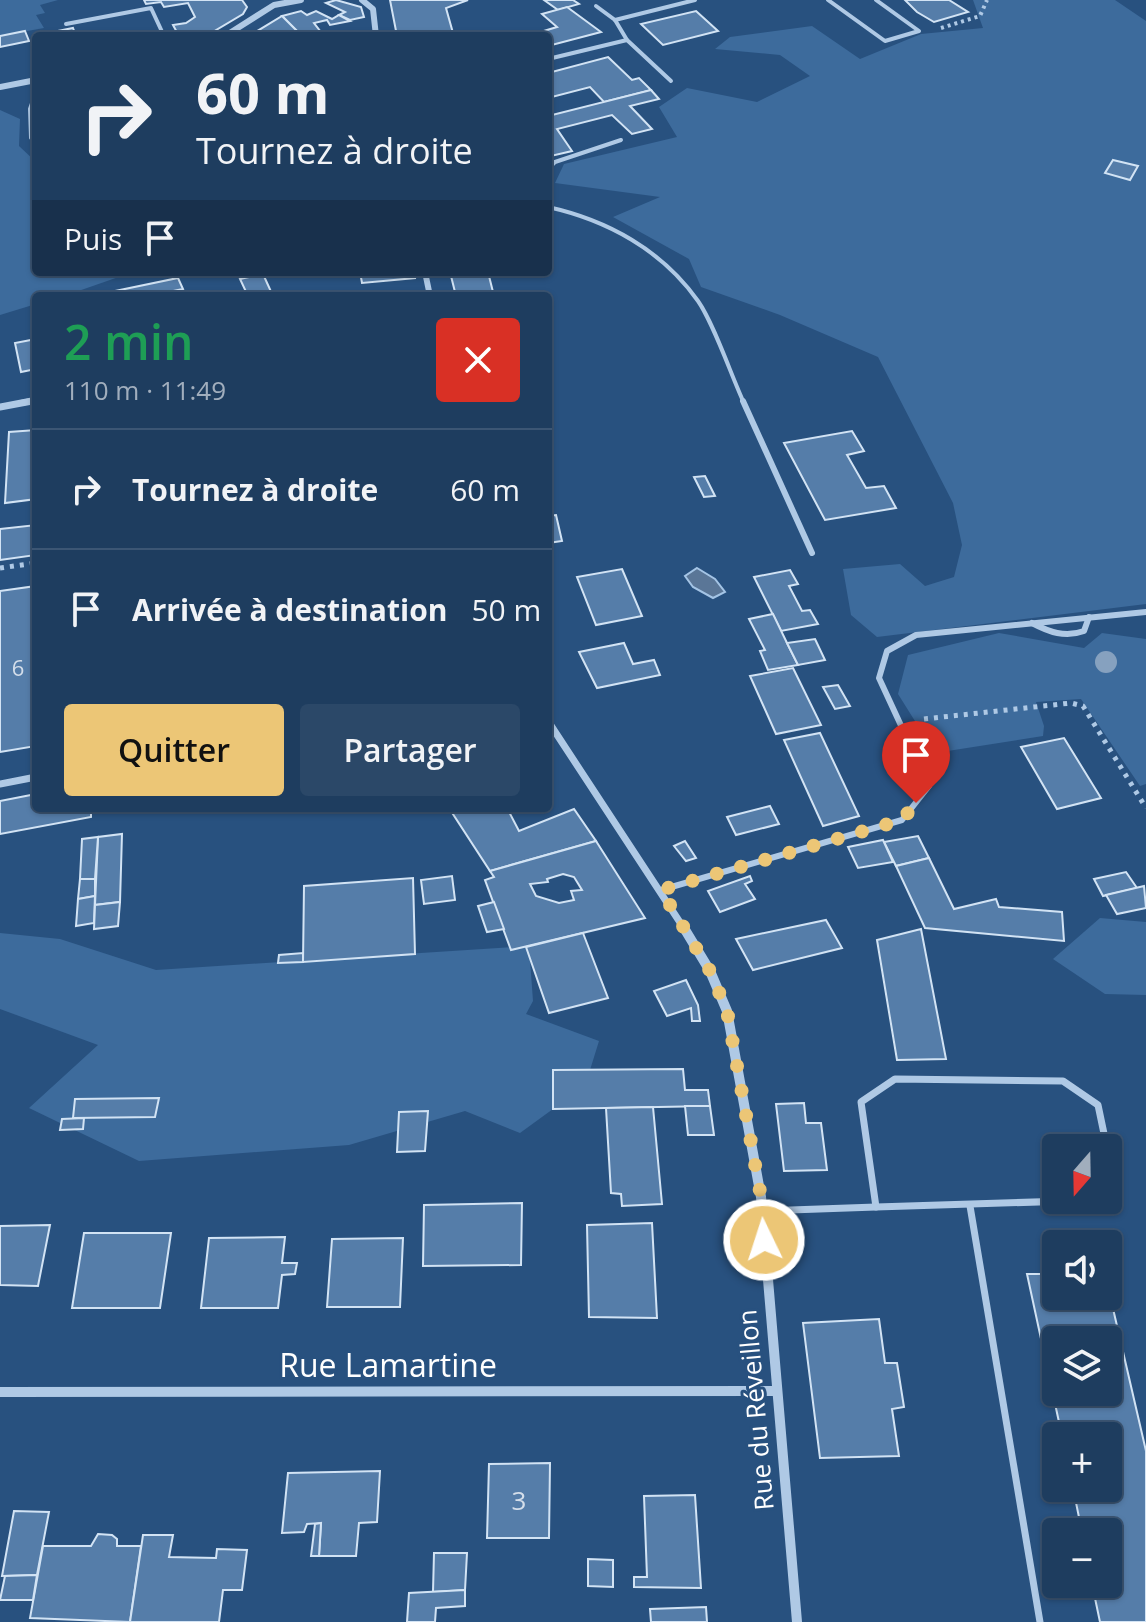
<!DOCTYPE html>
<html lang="fr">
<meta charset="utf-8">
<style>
body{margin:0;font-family:"Open Sans",sans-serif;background:#2b4868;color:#f1f3f6;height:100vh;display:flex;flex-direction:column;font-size:30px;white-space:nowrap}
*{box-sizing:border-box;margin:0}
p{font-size:26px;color:#a1aebd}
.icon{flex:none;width:44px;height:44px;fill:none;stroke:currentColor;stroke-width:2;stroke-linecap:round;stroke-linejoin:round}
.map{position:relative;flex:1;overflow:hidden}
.drawer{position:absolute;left:32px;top:292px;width:520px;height:520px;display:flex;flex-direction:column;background:#1e3d5f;border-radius:8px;box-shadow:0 2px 6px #0004,0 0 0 2px #3c5674}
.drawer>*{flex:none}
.guide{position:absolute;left:32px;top:32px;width:520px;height:244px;border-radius:8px;box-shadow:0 2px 6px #0004,0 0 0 2px #3c5674;background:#1e3d5f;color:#f1f3f6;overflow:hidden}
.needle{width:52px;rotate:200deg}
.tools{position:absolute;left:1042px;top:1134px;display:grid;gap:16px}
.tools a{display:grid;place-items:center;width:80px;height:80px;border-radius:8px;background:#1e3d5f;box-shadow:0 2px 6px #0004,0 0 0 2px #3c5674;font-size:40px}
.pin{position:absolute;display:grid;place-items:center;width:68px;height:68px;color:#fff;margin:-82px -34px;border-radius:50% 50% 50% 0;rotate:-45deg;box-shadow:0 0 8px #0007}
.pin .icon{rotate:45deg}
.me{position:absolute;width:88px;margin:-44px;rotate:356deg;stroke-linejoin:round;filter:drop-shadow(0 0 6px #0008)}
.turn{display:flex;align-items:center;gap:28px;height:168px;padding:0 32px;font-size:36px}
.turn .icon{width:104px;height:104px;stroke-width:2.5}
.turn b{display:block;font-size:56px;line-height:68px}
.then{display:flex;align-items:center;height:76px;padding:0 32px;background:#0003;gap:16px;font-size:30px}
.round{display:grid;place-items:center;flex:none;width:84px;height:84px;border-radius:8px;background:#2b4868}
.summary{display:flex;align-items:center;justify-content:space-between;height:136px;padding:0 32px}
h1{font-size:48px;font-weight:600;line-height:60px;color:#1e9e55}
.button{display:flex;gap:16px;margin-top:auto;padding:16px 32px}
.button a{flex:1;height:92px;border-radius:8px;background:#ecc676;color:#111;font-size:32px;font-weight:600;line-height:92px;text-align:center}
.button a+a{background:#2b4868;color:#f1f3f6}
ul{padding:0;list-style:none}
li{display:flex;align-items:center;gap:24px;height:120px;padding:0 32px;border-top:2px solid #3c5674}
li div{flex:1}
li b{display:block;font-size:30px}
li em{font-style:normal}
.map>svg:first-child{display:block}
</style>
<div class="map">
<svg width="1146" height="1622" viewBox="0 0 1146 1622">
<rect width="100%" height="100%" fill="#28517f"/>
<g fill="#3d6b9c">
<path d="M0 0H58L40 5 45 13 36 15 44 28 0 36Z"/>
<path d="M973 0H1115L1146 21V604L877 637 851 615 843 569 900 564 925 586 954 577 962 545 953 503 878 357 780 315 701 287 689 259 613 217 660 197 555 183 564 164 677 137 659 107 687 88 757 102 810 76 780 55 715 49 730 37 812 26 860 59 921 34 983 28Z"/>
<path d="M0 110 20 119 19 146 36 162V272H133L64 296H36V304L0 315Z"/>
<path d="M999 633 1084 648 1102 633 1146 639V784L1140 786 1081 699 1036 702 1044 726 1043 736 935 753 898 694 908 655Z"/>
<path d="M1100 918 1146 922V995L1105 994 1053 959Z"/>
<path d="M0 933 60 939 156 970 529 946 533 1001 526 1014 599 1041 590 1070H554L553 1109 520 1133 465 1111 349 1145 139 1161 29 1108 98 1045 0 1009Z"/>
</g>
<path fill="#5a7697" stroke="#a4c4e5" stroke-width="2" d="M697 568 715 579 725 592 713 598 693 587 685 576Z"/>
<g fill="#557da9" stroke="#d2e3f4" stroke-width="2" fill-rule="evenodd">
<path d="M144 0H242L247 7 243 14 206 36H179L173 25 186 23 195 17 188 3 164 7 161 2 146 4Z"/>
<path d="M336 0 361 7 364 17 350 20 339 15 345 12 326 3Z"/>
<path d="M390 0H468L446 8 453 33 450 36H397Z"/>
<path d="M544 0H573L579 4 558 10Z"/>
<path d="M905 0H949L968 12 934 22 917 12Z"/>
<path d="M567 7 601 32 548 46V36H527L557 27 542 14Z"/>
<path d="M301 11 307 15 316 11 332 19 339 15 350 21 330 25 327 20 314 23 324 36H295L300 34 282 16Z"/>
<path d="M696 11 718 31 663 45 641 24Z"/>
<path d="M282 16 300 34 249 36Z"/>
<path d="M73 28 76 36 38 35Z"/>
<path d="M25 31 29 41 0 47V36Z"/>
<path d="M608 57 632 80 639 78 651 90 604 102 590 87 548 98V73Z"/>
<path d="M651 90 659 99 630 106 652 129 632 134 612 115 557 129 572 151 551 156 548 152V116Z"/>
<path d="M1113 160 1138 166 1130 180 1105 173Z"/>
<path d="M360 272H414L415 278 362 283Z"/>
<path d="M450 272H488L494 296H456Z"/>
<path d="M263 274 273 296H248L240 279Z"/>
<path d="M178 278 183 289 149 296H91Z"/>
<path d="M36 339V369L21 372 15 343Z"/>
<path d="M36 430V499L5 503 9 432Z"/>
<path d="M852 431 864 451 847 455 866 488 884 486 896 508 825 520 784 443Z"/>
<path d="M705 476 715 496 704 497 694 477Z"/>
<path d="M556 515 562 541 548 543V516Z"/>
<path d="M36 525V555L0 560V529Z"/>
<path d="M622 569 642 616 596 625 577 577Z"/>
<path d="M790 570 798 584 789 586 802 611 810 610 818 624 781 631 754 577Z"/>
<path d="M36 586V746L0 752V591Z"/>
<path d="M773 614 787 643 798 665 768 670 760 651 765 650 749 619Z"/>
<path d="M815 639 825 660 798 665 787 643Z"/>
<path d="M624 643 633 664 654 660 660 675 597 688 579 652Z"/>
<path d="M793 668 821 725 776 734 750 676Z"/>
<path d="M838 685 850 706 835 709 823 687Z"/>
<path d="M820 733 859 816 823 826 784 740Z"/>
<path d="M1064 738 1101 798 1057 809 1021 747Z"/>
<path d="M36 794V808H91V817L0 834V801Z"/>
<path d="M770 806 779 824 736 835 727 817Z"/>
<path d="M449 808H507L519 831 574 809 596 841 490 871Z"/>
<path d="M122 834 120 902 95 905 98 837Z"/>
<path d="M918 836 929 858 896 866 884 842Z"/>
<path d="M98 837 95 879H80L82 839Z"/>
<path d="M883 840 893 862 858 868 848 847Z"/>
<path d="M596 841 645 918 511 950 485 880 494 877 490 871ZM563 874 574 877 582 890 571 891 574 900 559 903 536 896 530 884 548 882 547 879Z"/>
<path d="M685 841 696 858 686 861 674 846Z"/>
<path d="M929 858 954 909 996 899 999 907 1062 912 1064 941 925 928 896 866Z"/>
<path d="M1126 872 1137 888 1103 896 1094 879Z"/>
<path d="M452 876 455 900 424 904 421 880Z"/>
<path d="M750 876 752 881 745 884 755 899 720 912 708 891Z"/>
<path d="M413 878 415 954 303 962 304 886Z"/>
<path d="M80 879H95V896L78 899Z"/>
<path d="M1144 886 1146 908 1117 914 1106 895Z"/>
<path d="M95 896 94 923 76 926 78 899Z"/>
<path d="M120 902 118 926 94 929 95 905Z"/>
<path d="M494 902 504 929 487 932 478 906Z"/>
<path d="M826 920 842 948 753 970 736 939Z"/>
<path d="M921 929 946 1059 897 1060 877 940Z"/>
<path d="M583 933 608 998 549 1013 526 947Z"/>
<path d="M303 953V962L278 963 279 955Z"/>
<path d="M686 980 698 1005 700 1021H692L691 1008 667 1016 654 991Z"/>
<path d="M683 1069 685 1090H708L710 1106 553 1109V1070Z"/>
<path d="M159 1098 155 1117 73 1118 75 1099Z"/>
<path d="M804 1103 806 1123H821L827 1170 784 1171 776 1104Z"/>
<path d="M685 1106H710L714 1135H688Z"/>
<path d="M653 1107 662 1204 622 1206 621 1194 611 1193 606 1108Z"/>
<path d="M428 1111 425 1151 397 1152 399 1112Z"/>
<path d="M84 1118 83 1129 60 1130 62 1119Z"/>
<path d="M522 1203 521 1265 423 1266 424 1205Z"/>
<path d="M652 1223 657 1318 589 1317 587 1225Z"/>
<path d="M50 1225 38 1286 0 1285V1226Z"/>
<path d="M84 1233H171L160 1308H72Z"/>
<path d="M285 1237 282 1263H297L295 1274 282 1275 278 1308H201L209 1238Z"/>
<path d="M403 1238 400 1307H327L332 1239Z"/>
<path d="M1027 1274H1056V1296H1108V1287L1146 1451V1622H1100L1092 1584H1108V1532H1082L1073 1488H1108V1436H1062ZM1056 1340H1108V1392H1056Z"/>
<path d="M879 1319 885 1363H897L904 1407 892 1409 899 1456 820 1458 803 1323Z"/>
<path d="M550 1463 549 1538H487L489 1464Z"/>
<path d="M380 1471 377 1522 359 1523 356 1556H319L321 1523 307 1524 304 1532 282 1533 288 1473Z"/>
<path d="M695 1495 701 1588 634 1587V1577H647L644 1496Z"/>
<path d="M14 1511 49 1512 37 1575 2 1576Z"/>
<path d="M321 1523 319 1556H311L315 1524Z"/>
<path d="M98 1534 112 1535 117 1539V1546H141L130 1622 30 1618 43 1546H91Z"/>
<path d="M143 1535H173L169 1557 216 1558 217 1549 247 1550 242 1590H223L219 1622H130Z"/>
<path d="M434 1553H467L465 1590 433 1592Z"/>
<path d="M588 1559 613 1560V1587L588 1586Z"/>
<path d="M37 1575 33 1600H0L5 1576Z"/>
<path d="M465 1590V1606L436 1608 435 1622H407L409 1593Z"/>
<path d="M706 1607 707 1622H651L650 1609Z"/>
</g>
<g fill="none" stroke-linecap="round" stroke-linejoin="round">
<path stroke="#afc9e5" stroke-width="4" stroke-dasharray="3 4" stroke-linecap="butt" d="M941 28 980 16 987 0"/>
<g stroke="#afc9e5" stroke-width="5" stroke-dasharray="4 6" stroke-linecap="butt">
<path d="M0 568 36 563"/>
<path d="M924 719 1071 703 1083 706 1146 808"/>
</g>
<g stroke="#afc9e5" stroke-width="4">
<path d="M828 0 885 41 919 31 876 0"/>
<path d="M596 6 615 20 627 40 671 81"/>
<path d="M615 20 695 0"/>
<path d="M66 24 151 8 164 36"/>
<path d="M548 59 627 40"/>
<path d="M36 92 30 109 31 138 36 140"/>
<path d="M548 169 555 162 621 140"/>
<path d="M548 207C607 220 662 250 698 301 714 324 731 375 744 403"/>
</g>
<g stroke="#afc9e5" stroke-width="6">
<path d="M743 401 812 553"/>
<path d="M1032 623C1049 632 1065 638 1084 631L1089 617"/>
<path d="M661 890 902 820 929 786 879 678 887 651 916 635 1146 612"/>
</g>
<g stroke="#afc9e5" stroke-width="7">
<path d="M1108 1155 1114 1187 1108 1193"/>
<path d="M1100 1200 876 1207 861 1102 895 1079 1063 1081 1098 1105 1107 1148"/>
<path d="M970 1206 1040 1622"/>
<path d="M762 1211 876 1207"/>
</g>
<g stroke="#afc9e5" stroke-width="6">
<path d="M362 0 373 9 376 36"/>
<path d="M225 36 274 5 301 0"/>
<path d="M0 87 36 80"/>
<path d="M425 272 430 296"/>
<path d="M21 403 36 400"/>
</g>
<g stroke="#afc9e5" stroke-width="7">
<path d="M0 407 32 401"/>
<path d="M548 721 685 930"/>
<path d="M0 784 36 777"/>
</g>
<g stroke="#afc9e5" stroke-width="10">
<path d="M684 928 710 971 727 1011 761 1197 797 1622"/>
<path d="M0 1392 777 1391"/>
</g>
</g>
<circle fill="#86a1bf" cx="1106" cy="662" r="11"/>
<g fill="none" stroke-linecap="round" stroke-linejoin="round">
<path stroke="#ecc676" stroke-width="14" stroke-dasharray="0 25.2" d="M764 1240 761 1197 727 1011 710 971 661 890 902 820 916 803"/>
</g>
<g text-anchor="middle" stroke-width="6" stroke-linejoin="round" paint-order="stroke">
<g font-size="22" fill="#d4deea">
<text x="18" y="676">6</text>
</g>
<g font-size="26" fill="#fff" stroke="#28517f">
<text transform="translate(756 1410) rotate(-95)" y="9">Rue du Réveillon</text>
</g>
<g font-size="26" fill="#d4deea">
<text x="519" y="1510">3</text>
</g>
<g font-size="32" fill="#fff" stroke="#28517f">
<text x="388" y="1377">Rue Lamartine</text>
</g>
</g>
</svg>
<div class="tools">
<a><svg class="needle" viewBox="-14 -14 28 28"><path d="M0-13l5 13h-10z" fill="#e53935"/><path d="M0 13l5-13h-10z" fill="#a1aebd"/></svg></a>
<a><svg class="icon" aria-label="sound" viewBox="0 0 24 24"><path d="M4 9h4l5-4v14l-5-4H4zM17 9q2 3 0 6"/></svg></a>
<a><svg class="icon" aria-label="layers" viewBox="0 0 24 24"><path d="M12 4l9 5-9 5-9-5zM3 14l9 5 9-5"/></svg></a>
<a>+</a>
<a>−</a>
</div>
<div class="pin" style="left:916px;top:803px;background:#d93025"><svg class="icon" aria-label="arrive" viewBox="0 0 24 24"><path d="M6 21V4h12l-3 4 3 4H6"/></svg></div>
<svg class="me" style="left:764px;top:1240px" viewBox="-20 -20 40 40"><circle r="17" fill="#ecc676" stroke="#fff" stroke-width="3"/><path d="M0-11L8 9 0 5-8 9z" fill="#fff"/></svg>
<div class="guide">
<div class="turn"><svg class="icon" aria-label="right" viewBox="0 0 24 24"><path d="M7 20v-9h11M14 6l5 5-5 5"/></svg><div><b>60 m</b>Tournez à droite</div></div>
<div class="then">Puis<svg class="icon" aria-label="arrive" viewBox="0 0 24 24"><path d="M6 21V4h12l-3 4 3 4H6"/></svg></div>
</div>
<section class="drawer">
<div class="summary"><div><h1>2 min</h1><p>110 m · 11:49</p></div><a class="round" style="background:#d93025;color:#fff"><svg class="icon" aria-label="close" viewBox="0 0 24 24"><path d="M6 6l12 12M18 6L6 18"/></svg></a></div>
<ul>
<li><svg class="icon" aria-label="right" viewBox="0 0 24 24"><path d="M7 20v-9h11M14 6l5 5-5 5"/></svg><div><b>Tournez à droite</b></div><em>60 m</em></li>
<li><svg class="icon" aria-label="arrive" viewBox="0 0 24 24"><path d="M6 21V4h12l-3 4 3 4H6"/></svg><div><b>Arrivée à destination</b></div><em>50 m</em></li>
</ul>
<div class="button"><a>Quitter</a><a>Partager</a></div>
</section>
</div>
